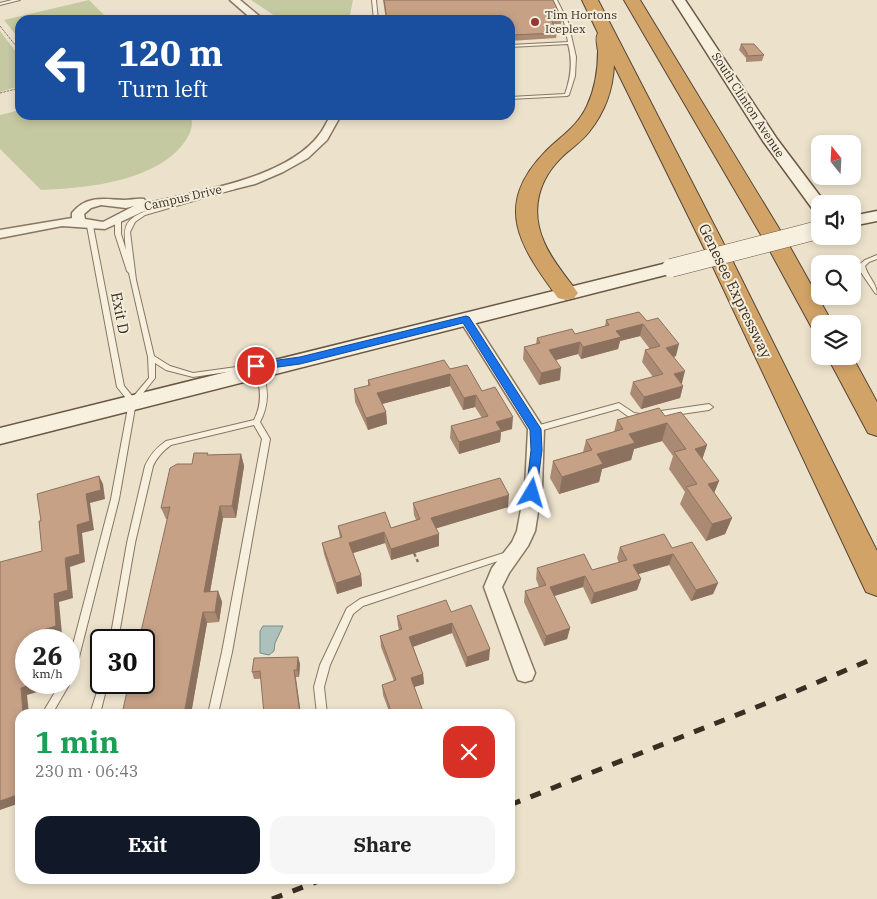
<!DOCTYPE html>
<meta charset="utf-8">
<style>
body{margin:0;font-family:"IBM Plex Serif",serif;background:#f6f6f6;color:#222;height:100vh;display:flex;flex-direction:column;font-size:19px;white-space:nowrap}
*{box-sizing:border-box;margin:0}
p{font-size:16px;color:#767676}
.icon{flex:none;width:28px;height:28px;fill:none;stroke:currentColor;stroke-width:2;stroke-linecap:round;stroke-linejoin:round}
.map{position:relative;flex:1;overflow:hidden}
.sheet{position:absolute;left:15px;top:709px;width:500px;height:175px;display:flex;flex-direction:column;background:#fff;border-radius:15px;box-shadow:0 2px 8px #0003}
.sheet>*{flex:none}
.guide{position:absolute;left:15px;top:15px;width:500px;height:105px;border-radius:15px;box-shadow:0 2px 8px #0003;background:#1a4fa0;color:#fff;overflow:hidden}
.needle{width:32px;rotate:342deg}
.controls{position:absolute;left:811px;top:135px;display:grid;gap:10px}
.controls a{display:grid;place-items:center;width:50px;height:50px;border-radius:10px;background:#fff;box-shadow:0 2px 8px #0003;font-size:25px}
.speed{position:absolute;left:15px;top:629px;display:flex;gap:10px;font-size:25px;font-weight:700;text-align:center}
.speed>*{display:grid;place-content:center;width:65px;height:65px;border-radius:50%;background:#fff;box-shadow:0 2px 8px #0003;line-height:1}
.speed small{font-size:12px;font-weight:400}
.speed .limit{border:2px solid #111;border-radius:8px;background:#fff;color:#111}
.pin{position:absolute;display:grid;place-items:center;width:42px;height:42px;color:#fff;margin:-21px;border:2px solid #fff;border-radius:50%;box-shadow:0 1px 5px #0007}
.me{position:absolute;width:55px;margin:-28px;rotate:7deg;stroke-linejoin:round;filter:drop-shadow(0 0 4px #0008)}
.turn{display:flex;align-items:center;gap:18px;height:105px;padding:0 20px;font-size:22px}
.turn .icon{width:65px;height:65px;stroke-width:2.5}
.turn b{display:block;font-size:35px;line-height:42px}
.round{display:grid;place-items:center;flex:none;width:52px;height:52px;border-radius:15px;background:#f6f6f6}
.head{display:flex;align-items:center;justify-content:space-between;height:85px;padding:0 20px}
h1{font-size:30px;font-weight:800;line-height:38px;color:#1e9e55}
.cta{display:flex;gap:10px;margin-top:auto;padding:10px 20px}
.cta a{flex:1;height:58px;border-radius:15px;background:#111827;color:#fff;font-size:20px;font-weight:800;line-height:58px;text-align:center}
.cta a+a{background:#f6f6f6;color:#222}
.map>svg:first-child{display:block}
</style>
<div class="map">
<svg width="877" height="899" viewBox="0 0 877 899">
<rect width="100%" height="100%" fill="#ece2cc"/>
<g fill="#c5c9a1">
<path d="M89 0 109 20H20V40L4 20Z"/>
<path d="M251 0H353L349 20H281Z"/>
<path d="M0 31 20 57V86L0 92Z"/>
<path d="M20 110V115H190C194 124 191 132 186 140 158 182 86 188 41 190L0 149V115Z"/>
</g>
<path fill="#acc1bb" stroke="#738f88" d="M263 626H283L275 643 274 651 269 655 260 653V631Z"/>
<g fill="none" stroke-linecap="round" stroke-linejoin="round">
<defs>
<g id="lane">
<path d="M12 0H20L0 5V3Z"/>
<path d="M372 0H376L378 20H374Z"/>
<path d="M553 0H557L568 22 576 57 575 76 569 95 567 96 510 99V97L565 94C571 77 573 62 568 44L510 47V45L568 42 564 22Z"/>
<path d="M233 186 235 187V189L145 215 135 222 130 232 136 280 154 356 170 366 193 373 251 365 254 367 259 366C269 385 270 403 260 422L270 439 232 652 218 714H208L222 652 262 439 254 425 171 445C163 451 157 457 153 466L135 543 118 640H110L127 543 145 466C150 455 156 448 166 441L254 420C263 403 261 386 254 368L193 377 166 370 155 363V378L136 402 119 499 74 677 72 680 70 681 69 685 52 714H42L61 682H69V660L111 499 129 402 117 387 87 226 90 224 93 226 124 386 133 397 149 378 148 357 129 273 127 271 115 234V219L118 217 121 219V234L126 250C123 226 124 219 149 210Z"/>
<path d="M877 255V259L869 262 865 266C867 276 877 283 877 294L875 293 860 271 859 265 865 260Z"/>
<path d="M619 403 634 413 646 415 647 417 643 420 629 417 618 409 536 432 532 429 536 426Z"/>
<path d="M709 404 713 407 709 410 654 418 650 415 654 412Z"/>
<path d="M510 551 513 552 514 554 513 556 363 606 353 614 330 665 324 687 327 714H317L314 687 320 665 347 608 360 599Z"/>
<path d="M101 679V682H108L100 714H90Z"/>
</g>
<g id="street">
<path d="M230 0H240L264 20H253Z"/>
<path d="M331 115H341L327 140 308 158 283 172 255 184 142 212 105 229 62 226 0 238V230L72 218V213C86 195 104 199 124 200 131 200 137 198 144 199L146 202 145 204C195 192 286 179 319 135 324 129 327 121 331 115ZM101 205 126 208 134 206 103 222 85 219 84 214 91 208Z"/>
<path d="M466 314 471 316 544 429 542 487 535 531 528 546 509 573 502 587 535 673 532 680 525 682 518 680 515 673 484 587 492 568 512 542 517 531 525 487 528 429 459 319 461 316Z"/>
</g>
<g id="secondary">
<path d="M673 0H685L777 139 826 204H820V212L814 211 763 141Z"/>
<path d="M877 211V221L852 226V216Z"/>
<path d="M671 262 677 264 680 268 677 272 0 444V428Z"/>
</g>
<g id="highway">
<path d="M582 0H598L728 252 877 551V596L866 592 706 252 614 65C613 90 605 112 589 132 582 141 572 148 564 155 538 179 530 210 544 242 552 261 566 276 578 293L574 298 566 300 558 298C520 246 492 206 546 151 561 136 578 126 587 106 595 89 598 70 598 51 597 44 595 38 598 33Z"/>
<path d="M624 0H640L786 240 833 324H820V332L813 330 764 240Z"/>
<path d="M827 356H852L877 402V436L868 433Z"/>
</g>
</defs>
<use href="#lane" stroke="#887661" stroke-width="2"/>
<use href="#street" stroke="#887661" stroke-width="3"/>
<use href="#secondary" stroke="#6a5744" stroke-width="3"/>
<use href="#highway" stroke="#564435" stroke-width="2"/>
<g stroke="#887661" stroke-width="1" stroke-dasharray="2.5 1" stroke-linecap="butt">
<path d="M0 26 20 51"/>
<path d="M0 93 20 88"/>
</g>
<path stroke="#887661" stroke-width="2.5" stroke-dasharray="4 2.5" stroke-linecap="butt" d="M414 553 418 562"/>
<use href="#lane" fill="#f7f0df" fill-rule="evenodd"/>
<use href="#street" fill="#f7f0df" fill-rule="evenodd"/>
<use href="#secondary" fill="#f7f0df" fill-rule="evenodd"/>
<use href="#highway" fill="#d1a367" fill-rule="evenodd"/>
<g stroke="#3a2e23" stroke-width="5" stroke-dasharray="11 11" stroke-linecap="butt">
<path d="M510 805 797 691 877 657"/>
<path d="M272 899 324 879"/>
</g>
<defs>
<path id="secondary-bridge" d="M671 268 818 230"/>
</defs>
<use href="#secondary-bridge" stroke="#6a5744" stroke-width="19" stroke-linecap="butt"/>
<use href="#secondary-bridge" stroke="#f7f0df" stroke-width="18"/>
</g>
<g fill="#aa8a73">
<path d="M383 0H553L562 19 561 24H553L557 33 556 38 510 41V20H386Z"/>
<path d="M741 44 764 55 762 61 746 62V58L739 50Z"/>
<path d="M639 312 676 356 674 357 681 383 683 386 680 398 641 409 630 394 633 382 653 377 642 362 645 350 650 349 640 336 620 341 618 349 581 359 578 354 556 360 560 380 539 385 523 359 524 347 536 344 537 338 575 334 605 326 606 320Z"/>
<path d="M450 369 482 391 512 429 501 432 500 442 459 454 450 438 451 426 482 418 475 407 463 410 450 386 382 404 386 412 387 424 368 430 355 402 354 389 368 386V380Z"/>
<path d="M665 416 707 445 702 459 719 481 714 493 732 518 725 534 706 541 680 504 685 492 669 469 673 456 662 441 634 449 631 460 602 469 599 482 559 494 550 478 553 461 583 452 586 440 614 432 617 420Z"/>
<path d="M241 454 244 466 236 518H223L210 592 218 591 222 602 219 622 207 623 191 714 167 519H166L161 508 208 455Z"/>
<path d="M413 503 508 507 436 528 439 546 391 560 385 543 353 553 361 575 362 586 337 594 324 554 322 543 340 538 338 526 391 528 416 520 414 515Z"/>
<path d="M620 547 672 548 718 583 713 594 691 601 669 565 638 574 641 579 637 590 591 604 583 587 554 596 570 628 567 639 544 646 524 602 525 591 539 587 536 579 537 568 592 570 619 563 617 558Z"/>
<path d="M451 612 489 660 466 667 452 633 413 646 423 674 424 684 414 687 424 714H390L383 695 382 685 394 681 381 647 380 636 399 630 398 626 397 616Z"/>
<path d="M298 657 300 664 299 677 254 679 252 672Z"/>
</g>
<g fill="#8b715e">
<path d="M643 324 640 336 620 341 618 349 581 359 583 347 616 331Z"/>
<path d="M580 342 578 354 548 362 549 350Z"/>
<path d="M679 344 676 356 663 360 666 348Z"/>
<path d="M561 368 560 380 539 385 541 373Z"/>
<path d="M685 371 682 383 671 386 674 374Z"/>
<path d="M450 374V386L378 405 377 393Z"/>
<path d="M683 386 680 398 641 409 644 397Z"/>
<path d="M476 395 475 407 463 410 464 398Z"/>
<path d="M386 412 387 424 368 430 366 418Z"/>
<path d="M513 417 512 429 501 432 500 442 459 454V442L496 422Z"/>
<path d="M667 423 662 441 634 449 631 460 602 469 599 482 559 494 562 477 629 434Z"/>
<path d="M707 445 701 463 695 449Z"/>
<path d="M241 454 244 466 236 518 232 506Z"/>
<path d="M99 476 103 484 105 499 90 503 94 530 82 533 85 562 70 567 73 598 59 602 62 634 49 638V640H44L43 630 54 594 77 525 86 494Z"/>
<path d="M719 481 712 498 708 484Z"/>
<path d="M509 495 508 507 431 530V518Z"/>
<path d="M220 506 223 518 208 603 204 592Z"/>
<path d="M732 518 725 534 706 541 712 524Z"/>
<path d="M384 532 385 543 350 554 349 543Z"/>
<path d="M439 534V546L391 560V549Z"/>
<path d="M673 554 669 565 629 577 633 565Z"/>
<path d="M361 575 362 586 337 594 336 583Z"/>
<path d="M585 576 583 587 548 598 550 587Z"/>
<path d="M641 579 637 590 591 604 594 593Z"/>
<path d="M718 583 713 594 691 601 696 590Z"/>
<path d="M218 591 222 602 219 622 215 612Z"/>
<path d="M203 612 207 623 191 714H184Z"/>
<path d="M452 623V633L410 648 409 637Z"/>
<path d="M570 628 567 639 544 646 546 636Z"/>
<path d="M490 649 489 660 466 667 467 657Z"/>
<path d="M298 657 300 664 299 677 297 670Z"/>
<path d="M294 670 296 678 301 714H300Z"/>
<path d="M423 674 424 684 411 688V678Z"/>
<path d="M38 682H43L44 690 27 695 29 714H23L21 688Z"/>
<path d="M20 794V803L0 810V801Z"/>
</g>
<g fill="#c6a186" stroke="#8b715e">
<path d="M384 0H553L562 19H551L557 33 510 35V20H387Z"/>
<path d="M741 44H754L764 55 747 56V53Z"/>
<path d="M639 312 647 321 658 318 679 344 666 348 685 371 674 374 683 386 644 397 633 382 663 374 645 350 660 346 643 324 616 331 621 337 583 347 580 342 549 350 561 368 541 373 524 347 540 343 537 338 572 329 575 334 609 325 606 320Z"/>
<path d="M444 360 450 369 467 365 482 391 495 387 513 417 496 422 501 430 459 442 451 426 488 416 476 395 464 398 450 374 377 393 386 412 366 418 354 389 370 385 368 380Z"/>
<path d="M659 408 665 416 681 412 707 445 695 449 719 481 708 484 732 518 712 524 686 487 697 484 674 452 686 449 667 423 629 434 635 443 597 454 603 464 562 477 553 461 592 450 586 440 623 429 617 420Z"/>
<path d="M194 453H208L207 455 241 454 232 506H220L204 592 218 591 215 612H203L184 714H122L129 682H144V640H139L170 507 161 508 170 468 177 464H192Z"/>
<path d="M99 476 101 490 86 494 90 521 77 525 80 554 65 558 68 590 54 594 56 626 43 630 44 640H26V682H38L21 688 23 714H20V794L0 801V562L42 551 39 521H41L37 494Z"/>
<path d="M500 478 509 495 431 518 439 534 391 549 384 532 349 543 361 575 336 583 322 543 342 537 338 526 385 512 391 528 420 519 413 503Z"/>
<path d="M664 534 672 548 692 542 718 583 696 590 673 554 633 565 641 579 594 593 585 576 550 587 570 628 546 636 525 591 546 585 537 568 584 554 592 570 627 560 620 547Z"/>
<path d="M446 600 451 612 471 605 490 649 467 657 452 623 409 637 423 674 411 678 424 714H392L382 685 396 680 380 636 402 629 397 616Z"/>
<path d="M298 657 297 670H294L300 714H264L260 671 252 672 254 658Z"/>
</g>
<path fill="#1a73e8" stroke="#114b97" d="M466 316 469 317 541 429 542 450 536 497H527L526 493 531 450 530 430 463 323 300 364 256 370 251 366 256 363 300 357Z"/>
<circle fill="#913737" stroke="#f4eddb" stroke-width="2" cx="535" cy="22" r="5"/>
<g text-anchor="middle" stroke-width="4" stroke-linejoin="round" paint-order="stroke">
<g font-size="12" fill="#3a2e23" stroke="#f4eddb" text-anchor="start">
<text x="545" y="19">Tim Hortons<tspan x="545" dy="14">Iceplex</tspan></text>
</g>
<g font-size="12" fill="#3a2e23" stroke="#f4eddb">
<text transform="translate(748 105) rotate(57)" y="4">South Clinton Avenue</text>
<text transform="translate(183 198) rotate(-13)" y="4">Campus Drive</text>
</g>
<g font-size="15" fill="#3a2e23" stroke="#f4eddb">
<text transform="translate(735 291) rotate(64)" y="5">Genesee Expressway</text>
<text transform="translate(120 313) rotate(79)" y="5">Exit D</text>
</g>
</g>
</svg>
<div class="controls">
<a><svg class="needle" viewBox="-14 -14 28 28"><path d="M0-13l5 13h-10z" fill="#e53935"/><path d="M0 13l5-13h-10z" fill="#767676"/></svg></a>
<a><svg class="icon" aria-label="sound" viewBox="0 0 24 24"><path d="M4 9h4l5-4v14l-5-4H4zM17 9q2 3 0 6"/></svg></a>
<a><svg class="icon" aria-label="search" viewBox="0 0 24 24"><circle cx="10" cy="10" r="6"/><path d="M15 15l6 6"/></svg></a>
<a><svg class="icon" aria-label="layers" viewBox="0 0 24 24"><path d="M12 4l9 5-9 5-9-5zM3 14l9 5 9-5"/></svg></a>
</div>
<div class="speed"><div>26<small>km/h</small></div><div class="limit">30</div></div>
<div class="pin" style="left:256px;top:366px;background:#d93025"><svg class="icon" aria-label="arrive" viewBox="0 0 24 24"><path d="M6 21V4h12l-3 4 3 4H6"/></svg></div>
<svg class="me" style="left:532px;top:493px" viewBox="-20 -20 40 40"><path d="M0-17L14 15 0 8-14 15z" fill="#1a73e8" stroke="#fff" stroke-width="4"/></svg>
<div class="guide">
<div class="turn"><svg class="icon" aria-label="left" viewBox="0 0 24 24"><path d="M17 20v-9H6M10 6l-5 5 5 5"/></svg><div><b>120 m</b>Turn left</div></div>
</div>
<section class="sheet">
<div class="head"><div><h1>1 min</h1><p>230 m · 06:43</p></div><a class="round" style="background:#d93025;color:#fff"><svg class="icon" aria-label="close" viewBox="0 0 24 24"><path d="M6 6l12 12M18 6L6 18"/></svg></a></div>
<div class="cta"><a>Exit</a><a>Share</a></div>
</section>
</div>
